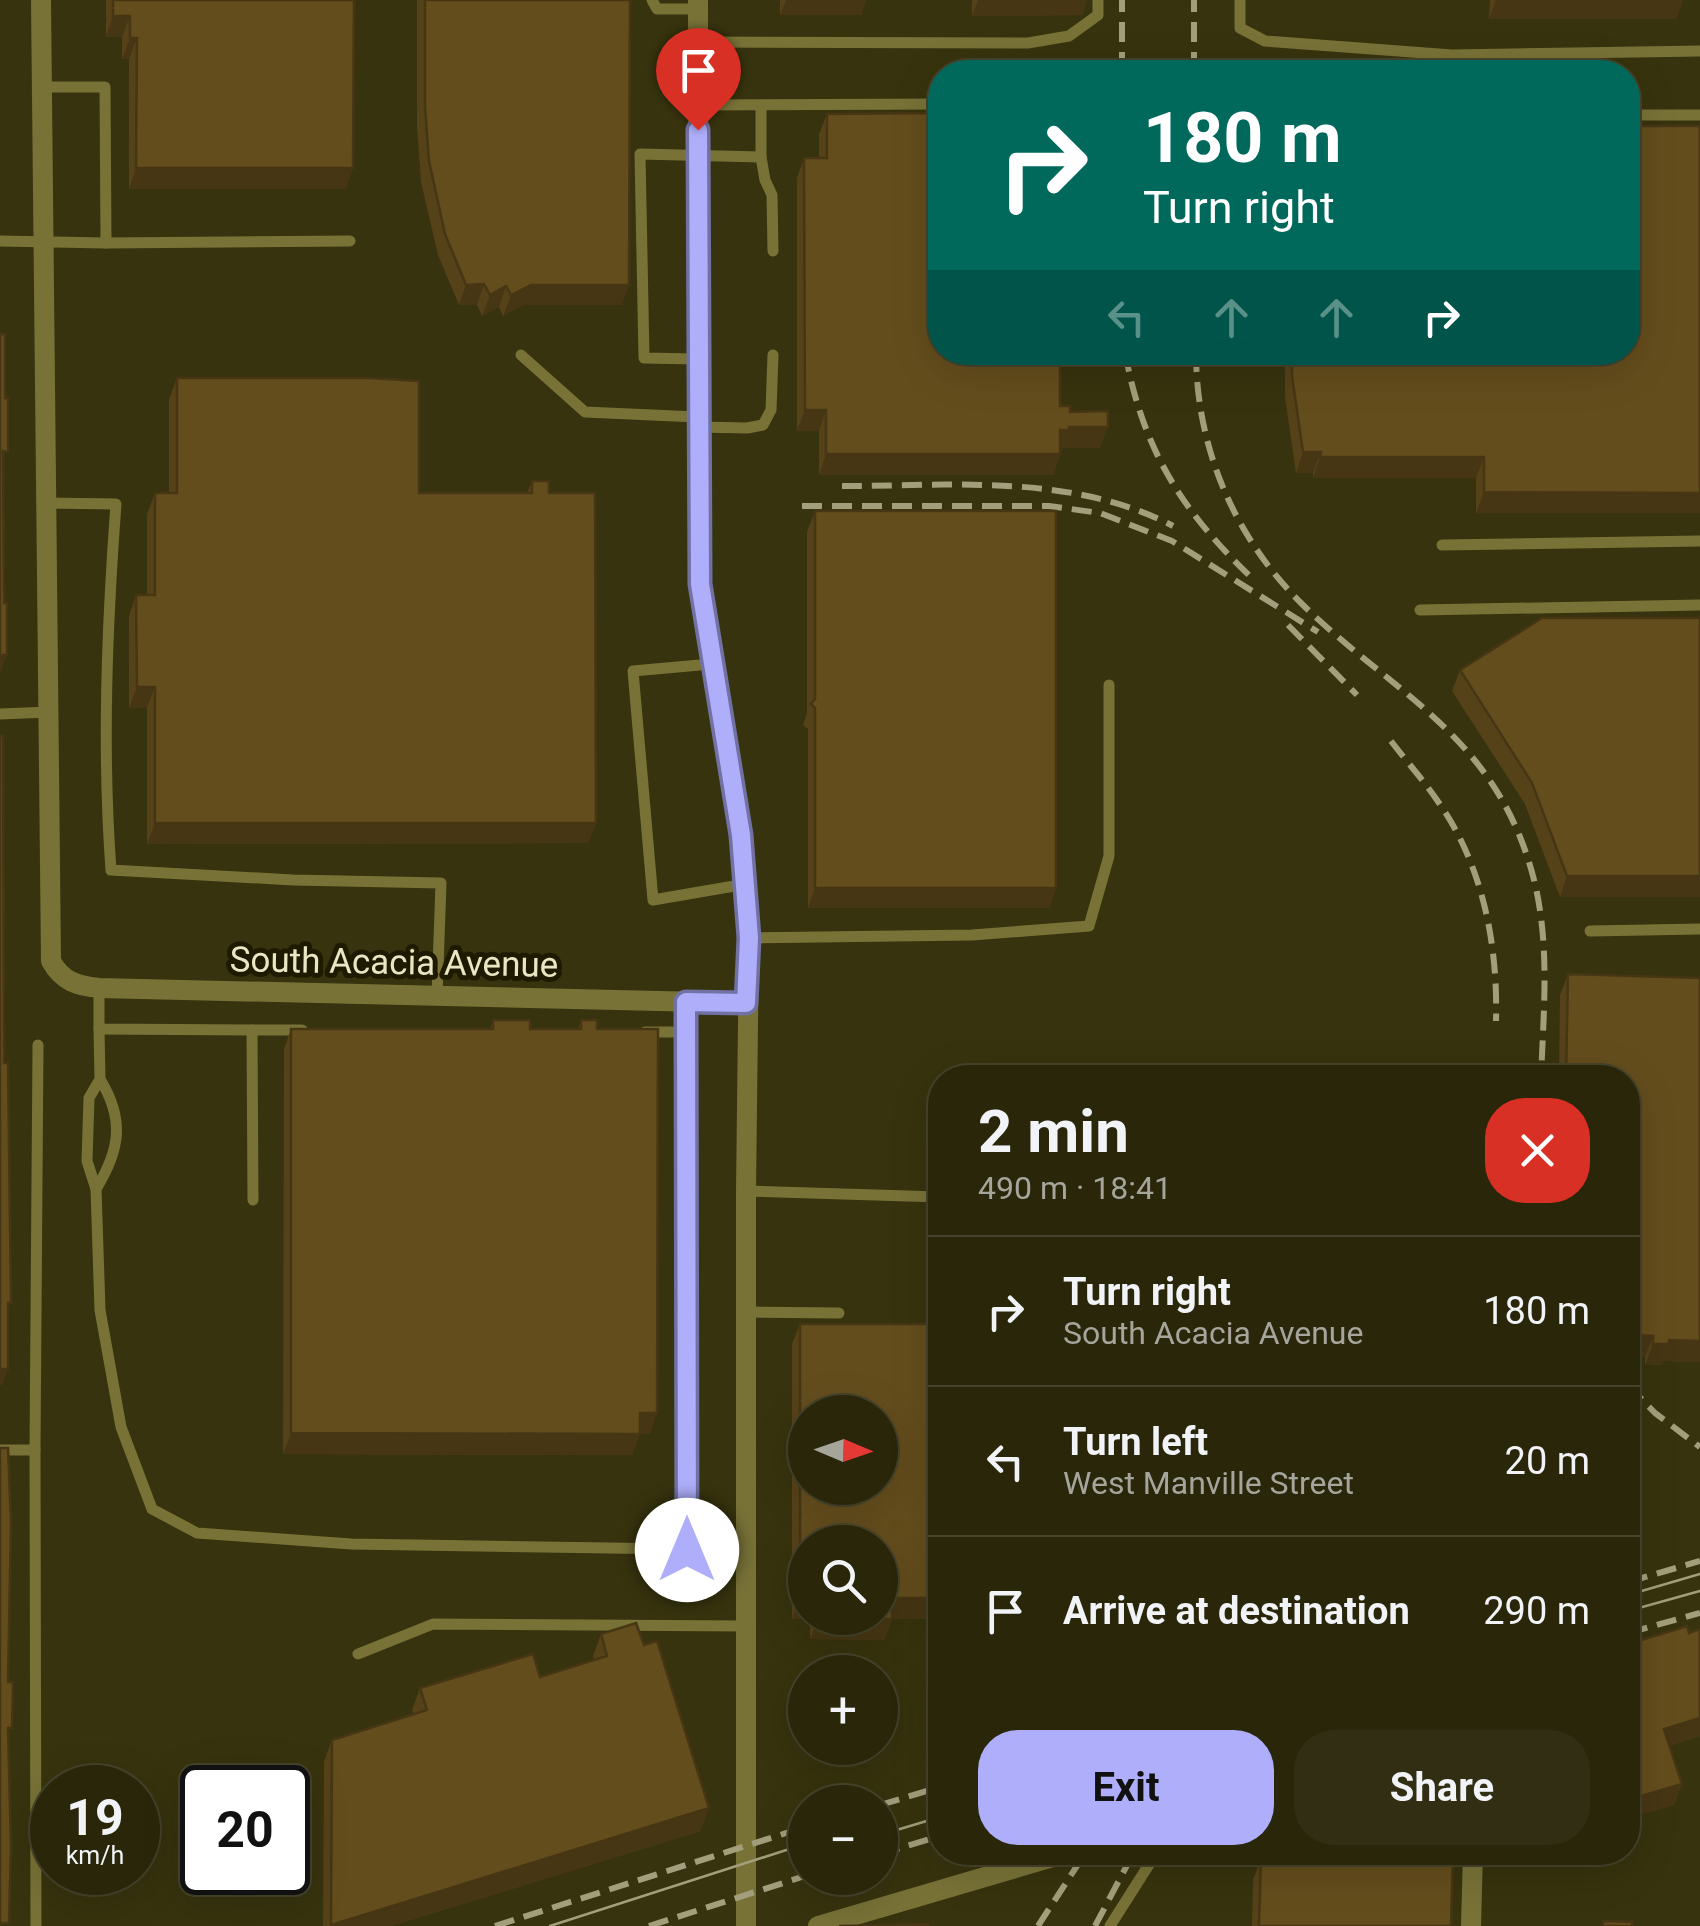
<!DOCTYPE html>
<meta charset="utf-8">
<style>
body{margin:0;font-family:Roboto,sans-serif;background:#312e13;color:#f1f3f6;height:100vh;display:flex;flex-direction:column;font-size:38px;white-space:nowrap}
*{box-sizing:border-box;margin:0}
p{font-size:32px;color:#a5a59c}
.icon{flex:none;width:55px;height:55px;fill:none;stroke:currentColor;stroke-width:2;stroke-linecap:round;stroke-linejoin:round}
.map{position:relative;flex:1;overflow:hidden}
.drawer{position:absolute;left:928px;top:1065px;width:712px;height:800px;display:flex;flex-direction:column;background:#29260a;border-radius:40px;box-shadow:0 10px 40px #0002,0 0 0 2px #45432b}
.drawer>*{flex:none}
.banner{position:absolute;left:928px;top:60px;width:712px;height:305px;border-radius:40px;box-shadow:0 10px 40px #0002,0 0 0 2px #45432b;background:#00695c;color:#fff;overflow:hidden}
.needle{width:65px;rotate:92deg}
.fabs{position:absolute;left:788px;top:1395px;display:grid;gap:20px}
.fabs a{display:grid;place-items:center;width:110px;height:110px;border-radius:50%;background:#29260a;box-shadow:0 10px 40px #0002,0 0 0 2px #45432b;font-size:50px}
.speed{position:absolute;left:30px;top:1765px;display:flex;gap:20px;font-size:50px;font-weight:700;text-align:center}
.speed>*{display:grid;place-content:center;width:130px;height:130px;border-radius:50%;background:#29260a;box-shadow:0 10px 40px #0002,0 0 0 2px #45432b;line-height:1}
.speed small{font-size:25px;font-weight:400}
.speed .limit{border:5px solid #111;border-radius:15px;background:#fff;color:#111}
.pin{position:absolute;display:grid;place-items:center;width:85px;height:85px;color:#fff;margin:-102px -42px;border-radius:50% 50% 50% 0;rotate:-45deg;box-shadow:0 0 10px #0007}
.pin .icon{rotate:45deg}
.me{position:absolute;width:110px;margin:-55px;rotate:0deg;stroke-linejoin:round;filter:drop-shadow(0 0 8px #0008)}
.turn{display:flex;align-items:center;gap:35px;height:210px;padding:0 50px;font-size:45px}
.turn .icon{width:130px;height:130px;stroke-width:2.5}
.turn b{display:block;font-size:70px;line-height:85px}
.lanes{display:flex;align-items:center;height:95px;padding:0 50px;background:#0003;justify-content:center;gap:50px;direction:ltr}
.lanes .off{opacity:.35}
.round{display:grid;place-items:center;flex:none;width:105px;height:105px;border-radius:40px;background:#312e13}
.head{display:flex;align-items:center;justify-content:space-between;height:170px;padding:0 50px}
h1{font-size:60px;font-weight:700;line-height:75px}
.action{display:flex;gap:20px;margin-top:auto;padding:20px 50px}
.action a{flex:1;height:115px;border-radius:40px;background:#aeaefb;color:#111;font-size:40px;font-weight:700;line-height:115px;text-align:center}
.action a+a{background:#312e13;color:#f1f3f6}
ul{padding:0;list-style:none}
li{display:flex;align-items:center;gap:30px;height:150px;padding:0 50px;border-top:2px solid #45432b}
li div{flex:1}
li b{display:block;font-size:38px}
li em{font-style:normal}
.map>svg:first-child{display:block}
</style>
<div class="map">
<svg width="1700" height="1926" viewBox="0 0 1700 1926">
<rect width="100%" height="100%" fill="#37330e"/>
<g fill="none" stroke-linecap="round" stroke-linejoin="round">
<g stroke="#787237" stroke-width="11">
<path d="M652 0 657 9H698"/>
<path d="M1240 0V28L1265 41 1452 55 1700 51"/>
<path d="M698 42 1028 43 1069 36 1098 15V0"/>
<path d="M697 105 940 104"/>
<path d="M761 106V157L765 180 772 195 773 251"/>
<path d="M1628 115H1700"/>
<path d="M0 241 106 243 105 87H42"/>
<path d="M106 243 350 241"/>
<path d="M521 355 585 412 697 417"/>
<path d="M697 359 644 358 640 154 761 157"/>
<path d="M697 427 747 428 763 425 771 410 773 355"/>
<path d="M46 503 116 504C107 626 102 748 111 870L293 880 441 883 437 996"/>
<path d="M1442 545 1700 541"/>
<path d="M1420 610 1700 605"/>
<path d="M711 664 633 671 653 900 746 884"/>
<path d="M0 714 49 712"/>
<path d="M1590 931 1700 929"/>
<path d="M749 938 972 935 1089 926 1109 856V685"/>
<path d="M99 988V1029L252 1030 253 1200"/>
<path d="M686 1002 687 1550"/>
<path d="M99 1029 100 1079 89 1098 87 1161 96 1189C120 1150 125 1120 100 1079"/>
<path d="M252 1030H302"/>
<path d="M645 1032H686"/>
<path d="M96 1189 100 1310 121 1427 152 1509 197 1533 351 1544 744 1550"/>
<path d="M746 1191 940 1197"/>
<path d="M745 1312 839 1313"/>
<path d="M0 1450H35L38 1045"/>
<path d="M35 1450 36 1926"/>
<path d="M358 1654 433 1624 744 1626"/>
<path d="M1244 1852 1246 1858"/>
<path d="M1110 1926 1157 1852"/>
</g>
<g stroke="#787237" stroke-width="20">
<path d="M41 0 51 961C62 981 77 986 99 988L746 1003"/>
<path d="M818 1926 1070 1852"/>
<path d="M1471 1926 1473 1852"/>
</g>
<path stroke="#787237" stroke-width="20" d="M698 0 699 584 741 835 749 938 746 1191V1926"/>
<g stroke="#a39f7c" stroke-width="2.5">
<path d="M1628 1595 1700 1574"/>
<path d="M1628 1611 1700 1591"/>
<path d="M880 1835 940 1817"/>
<path d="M550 1926 805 1844"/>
</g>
<g stroke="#a39f7c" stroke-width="6" stroke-dasharray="20 10" stroke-linecap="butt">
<path d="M1122 72V0"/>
<path d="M1194 72V0"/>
<path d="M1125 352C1143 451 1183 513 1255 581"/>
<path d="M1196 352C1196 447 1234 537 1302 604 1387 688 1484 730 1526 853 1552 927 1544 1001 1541 1078"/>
<path d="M842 486C953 486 1071 473 1173 526"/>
<path d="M802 506H1049L1100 513 1172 541 1318 632"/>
<path d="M1288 625 1357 695"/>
<path d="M1391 741C1407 762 1425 782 1439 803 1483 866 1498 945 1496 1021"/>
<path d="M1628 1385 1655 1413 1700 1447"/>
<path d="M1628 1582 1700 1561"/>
<path d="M1628 1633 1700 1613"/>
<path d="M880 1805 940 1787"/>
<path d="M880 1854 940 1836"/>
<path d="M495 1926 805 1827"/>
<path d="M649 1926 805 1876"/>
<path d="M1038 1926 1086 1852"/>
<path d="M1095 1926 1134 1852"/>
</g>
</g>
<g fill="#564219" fill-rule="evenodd">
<path d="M106 0H354L346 189H129V59H122V37H106Z"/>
<path d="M417 0H630L622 305H523L503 316 499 307 482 316 477 305H459L438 255 421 182 417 127Z"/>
<path d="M780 0H866L861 15H780Z"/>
<path d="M972 0H1087L1082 15 972 16Z"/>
<path d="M1490 0H1683L1676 19H1489Z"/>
<path d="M827 114 1060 406 1070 412 1100 448H1062L1053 475H819V431H797V178L804 158H819V134Z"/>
<path d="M1700 126V513H1476V478H1313V473H1296L1285 397V352H1628Z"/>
<path d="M177 378 419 493H527L532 481 549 493 596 823 588 843 147 844V707L129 708V616L136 595H147V514L155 493H169V399Z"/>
<path d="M815 511 1056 888 1049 908H808V729L803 725 807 713V532Z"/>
<path d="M1700 618V897H1560L1525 804 1452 691 1460 670Z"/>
<path d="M1568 974 1700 978V1362L1663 1361 1661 1365H1645V1357L1628 1356V1078H1559L1560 995Z"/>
<path d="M493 1020 530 1029H578L581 1020 597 1029 650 1434H640L632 1455 283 1454 284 1049 291 1029H490Z"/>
<path d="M800 1324H940V1619H892L884 1640 810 1639V1619H792V1344ZM805 1542 880 1618H805Z"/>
<path d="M601 1634 701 1831 391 1926H323L324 1762 332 1740 414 1715 412 1710 420 1688 540 1677 594 1660 593 1656Z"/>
<path d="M1628 1644 1700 1736 1669 1746 1682 1784 1674 1805 1628 1818Z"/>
<path d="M1355 1852H1453L1451 1926H1252L1253 1880 1261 1859 1354 1862Z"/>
</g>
<g fill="#463614">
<path d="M786 0H866L861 15H780Z"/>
<path d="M978 0H1087L1082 15 972 16Z"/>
<path d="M1496 0H1683L1676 19H1489Z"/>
<path d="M113 16H130L122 37H106Z"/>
<path d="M130 38H137L129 59H122Z"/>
<path d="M136 168H353L346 189H129Z"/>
<path d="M484 284 477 305H459L466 285Z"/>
<path d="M531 285H629L622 305H523L503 316 511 295Z"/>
<path d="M506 286 499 307 482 316 490 295Z"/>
<path d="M805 410H826L819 431H797Z"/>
<path d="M1069 427H1108L1100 448H1062L1061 451H1052L1060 430Z"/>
<path d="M1303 452H1321L1313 473H1296Z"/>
<path d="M826 454H1060L1053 475H819Z"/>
<path d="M1320 457H1484L1476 478H1313Z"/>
<path d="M1484 492 1700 493V513H1476Z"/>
<path d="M1 655H7L0 674V657Z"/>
<path d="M137 687H155L147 707 129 708Z"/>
<path d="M155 823H596L588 843 147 844Z"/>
<path d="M1567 876H1700V897H1560Z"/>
<path d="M815 888H1056L1049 908H808Z"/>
<path d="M1634 1335 1653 1336 1645 1357 1628 1356Z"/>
<path d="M1669 1340 1700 1341V1362L1663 1361 1661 1365H1645L1653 1344Z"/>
<path d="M0 1369H8L2 1385H0Z"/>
<path d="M640 1413H657L650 1434H640L632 1455 283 1454 291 1433Z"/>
<path d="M800 1598H805V1618L810 1619H792Z"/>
<path d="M892 1598H940V1619H884Z"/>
<path d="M818 1619H892L884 1640 810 1639Z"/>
<path d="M1700 1718V1736L1656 1750 1664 1729Z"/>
<path d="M1682 1784 1674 1805 1628 1818V1809L1631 1799Z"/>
<path d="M709 1808 701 1831 391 1926H330Z"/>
</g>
<g fill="#644d1d" stroke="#463614" stroke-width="2.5" fill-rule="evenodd">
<path d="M113 0H354L353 168H136L137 38H130V16H113Z"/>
<path d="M425 0H630L629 285H531L511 295 506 286 490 295 484 284 466 285 445 234 429 161 425 106Z"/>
<path d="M940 113V352H1060V406H1070V412L1108 411V427H1069V430H1060V454H826V410H805L804 158H827V114Z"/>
<path d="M1628 126H1700V493L1484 492V457H1320L1321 452H1303L1292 376V352H1628Z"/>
<path d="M0 334H5V398H8V452L3 451 4 603H7V655H1L0 660Z"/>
<path d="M177 378H370L419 381V493H532V481H549V493H595L596 823H155V687H137L136 595H155V493H177Z"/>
<path d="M815 511H1056V888H815V708L811 704 815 699Z"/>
<path d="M1542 618H1700V876H1567L1532 783 1460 670Z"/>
<path d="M0 736H3L4 1063H8L11 1303H8V1369H0Z"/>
<path d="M1568 974 1700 978V1341L1669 1340V1344H1653V1336L1634 1335 1628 1325V1078H1566Z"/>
<path d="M493 1020H530V1029H581V1020H597V1029H658L657 1413H640V1434L291 1433V1029H493Z"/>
<path d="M800 1324H940V1598H892V1619H818L880 1618V1542H805V1598H800ZM805 1412H880V1488H805Z"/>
<path d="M0 1448H8L11 1522 8 1682H13L12 1728H8L11 1846 9 1923H0Z"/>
<path d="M636 1623 644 1645 657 1641 709 1808 331 1925 332 1740 427 1710 420 1688 533 1654 540 1677 607 1656 601 1634Z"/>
<path d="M1687 1626 1689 1633 1700 1629V1718L1664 1729 1682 1784 1631 1799 1628 1786V1644Z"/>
<path d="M1361 1852H1453L1451 1926H1259L1261 1859 1361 1862Z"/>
<path d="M1603 1921 1632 1922V1926H1603Z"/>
<path d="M928 1924V1926H839Z"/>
</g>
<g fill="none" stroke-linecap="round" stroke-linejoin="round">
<defs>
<path id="route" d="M687 1550 686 1002 746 1003 749 938 741 835 700 584 698 130"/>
</defs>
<use href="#route" stroke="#7171a3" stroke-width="25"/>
<use href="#route" stroke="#aeaefb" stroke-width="18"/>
</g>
<g text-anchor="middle" stroke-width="10" stroke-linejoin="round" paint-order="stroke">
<g font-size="35" fill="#e9e6c4" stroke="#1e1a00">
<text transform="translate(394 962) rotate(1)" y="12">South Acacia Avenue</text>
</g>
</g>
</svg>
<div class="fabs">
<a><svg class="needle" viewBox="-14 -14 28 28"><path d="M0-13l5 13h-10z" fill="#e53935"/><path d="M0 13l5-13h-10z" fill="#a5a59c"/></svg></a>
<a><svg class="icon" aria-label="search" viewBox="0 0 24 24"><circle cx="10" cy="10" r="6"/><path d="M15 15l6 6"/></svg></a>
<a>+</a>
<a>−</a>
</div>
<div class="speed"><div>19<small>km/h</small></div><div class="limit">20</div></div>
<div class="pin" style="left:698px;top:130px;background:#d93025"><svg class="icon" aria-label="arrive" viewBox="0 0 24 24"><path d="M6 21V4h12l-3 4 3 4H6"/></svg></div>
<svg class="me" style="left:687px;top:1550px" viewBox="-20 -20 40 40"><circle r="19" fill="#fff"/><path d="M0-13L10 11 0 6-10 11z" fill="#aeaefb"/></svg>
<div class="banner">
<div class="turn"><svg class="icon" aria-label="right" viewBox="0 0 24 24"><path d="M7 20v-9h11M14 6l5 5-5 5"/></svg><div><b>180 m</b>Turn right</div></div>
<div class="lanes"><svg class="icon off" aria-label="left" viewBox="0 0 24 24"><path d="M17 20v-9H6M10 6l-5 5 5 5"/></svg><svg class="icon off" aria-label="ahead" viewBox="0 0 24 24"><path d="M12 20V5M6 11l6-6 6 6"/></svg><svg class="icon off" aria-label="ahead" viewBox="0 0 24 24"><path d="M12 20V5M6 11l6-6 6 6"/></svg><svg class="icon" aria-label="right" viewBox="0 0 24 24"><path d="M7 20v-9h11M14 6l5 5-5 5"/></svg></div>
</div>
<section class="drawer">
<div class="head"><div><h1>2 min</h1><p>490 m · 18:41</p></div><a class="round" style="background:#d93025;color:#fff"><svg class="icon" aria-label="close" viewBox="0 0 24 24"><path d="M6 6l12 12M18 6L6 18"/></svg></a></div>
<ul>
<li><svg class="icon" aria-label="right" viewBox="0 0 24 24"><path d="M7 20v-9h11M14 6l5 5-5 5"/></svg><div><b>Turn right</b><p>South Acacia Avenue</p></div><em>180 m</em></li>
<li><svg class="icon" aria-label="left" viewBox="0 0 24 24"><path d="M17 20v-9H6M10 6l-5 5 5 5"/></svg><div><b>Turn left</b><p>West Manville Street</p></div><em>20 m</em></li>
<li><svg class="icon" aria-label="arrive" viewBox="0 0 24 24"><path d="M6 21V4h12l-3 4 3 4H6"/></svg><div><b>Arrive at destination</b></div><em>290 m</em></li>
</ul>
<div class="action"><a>Exit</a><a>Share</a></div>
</section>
</div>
